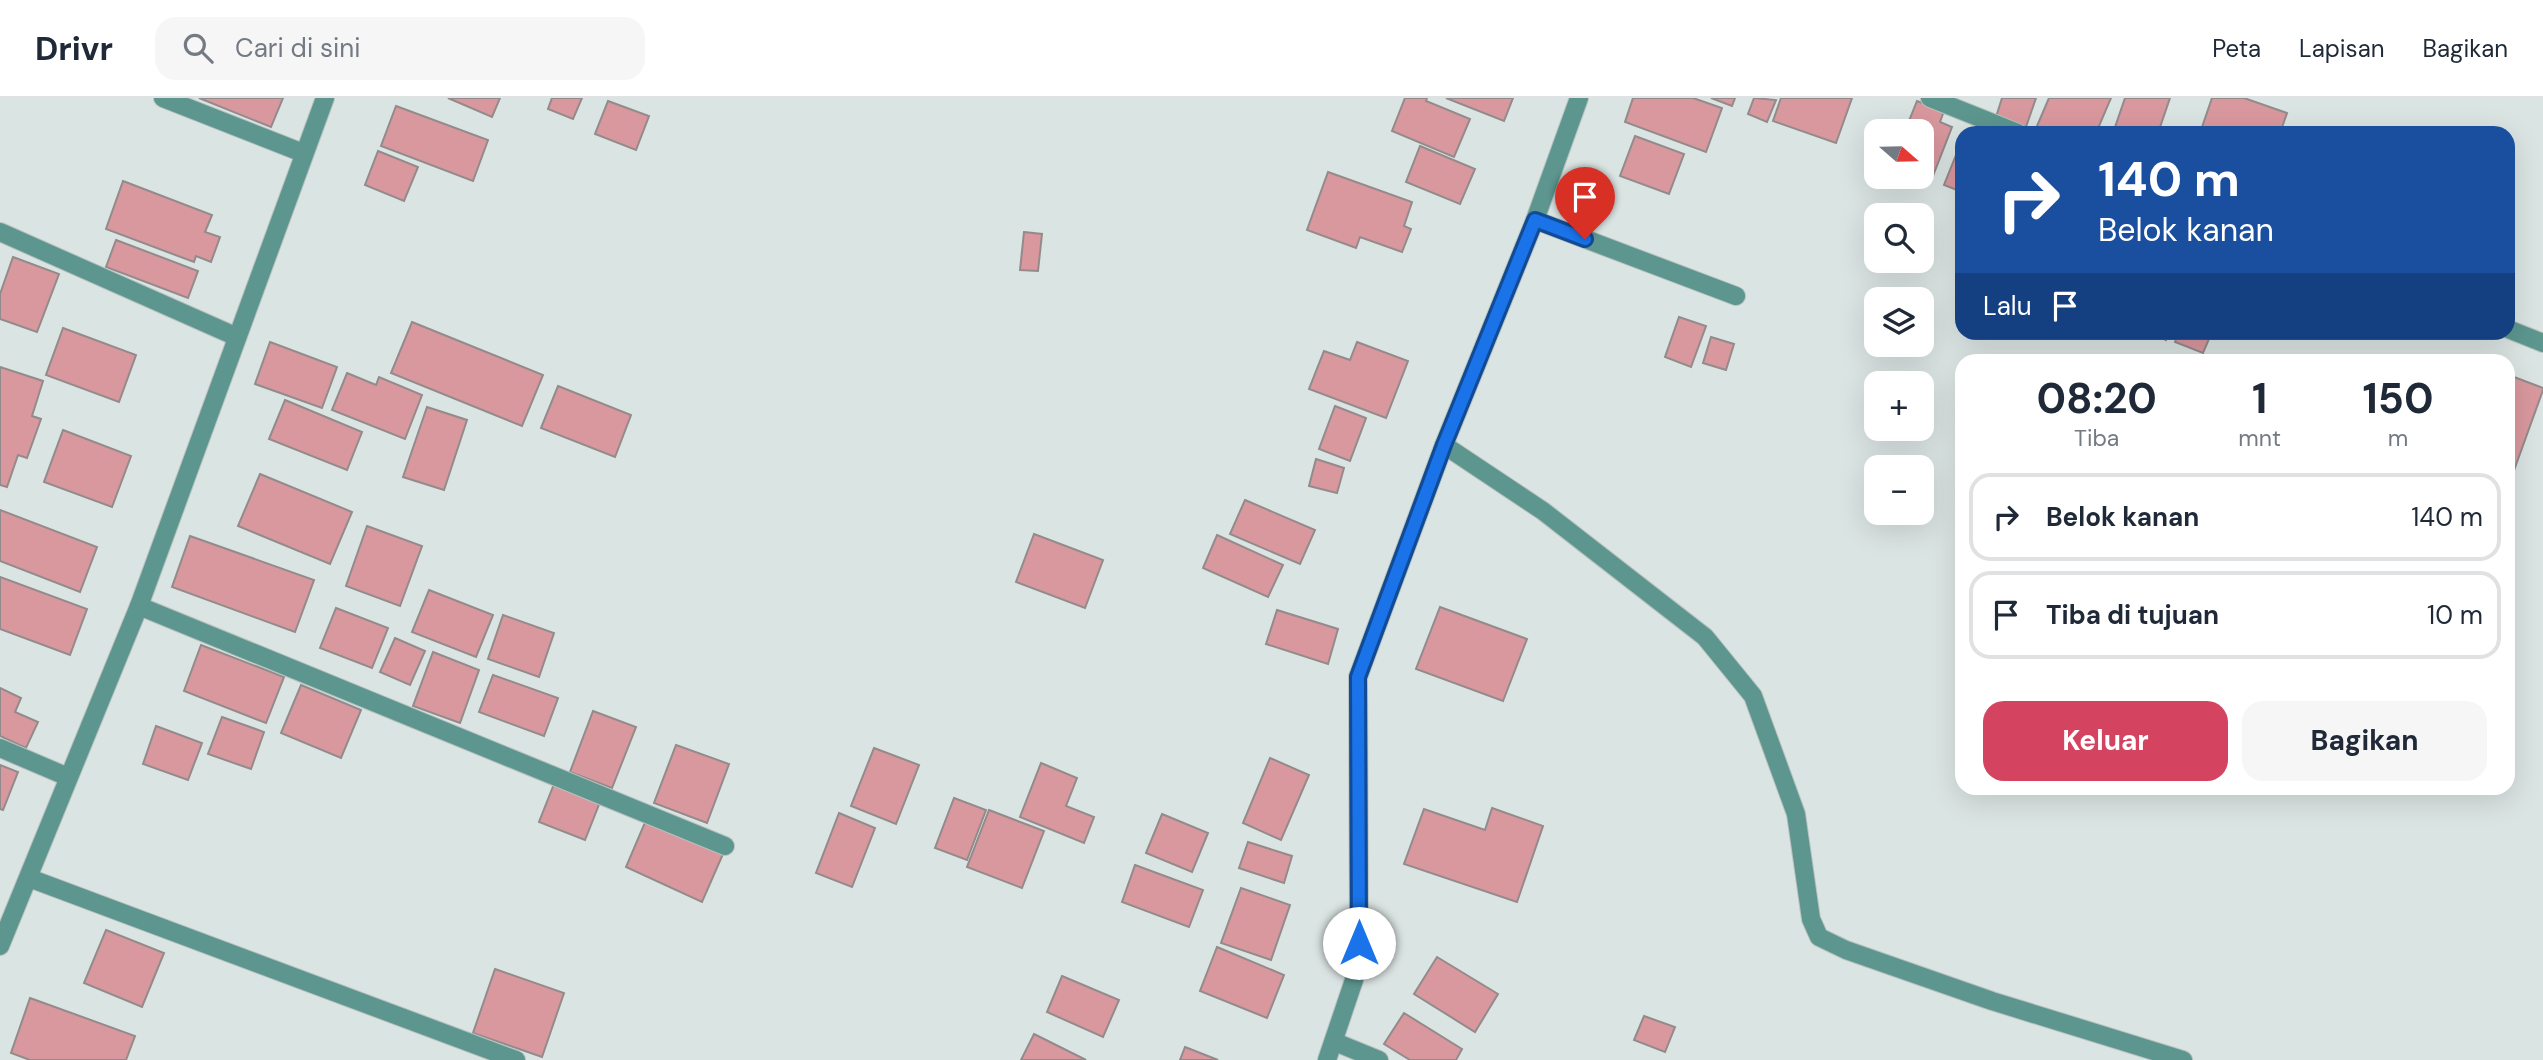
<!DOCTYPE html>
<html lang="id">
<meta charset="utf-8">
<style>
body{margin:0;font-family:"DM Sans",sans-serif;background:#f6f6f7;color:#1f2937;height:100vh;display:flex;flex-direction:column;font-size:26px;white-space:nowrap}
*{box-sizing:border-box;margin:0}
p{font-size:23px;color:#747a83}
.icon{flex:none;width:38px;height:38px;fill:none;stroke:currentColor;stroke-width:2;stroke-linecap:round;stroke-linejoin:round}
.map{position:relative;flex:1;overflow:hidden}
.panel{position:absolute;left:1955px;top:256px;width:560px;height:441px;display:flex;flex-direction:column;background:#fff;border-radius:21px;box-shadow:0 7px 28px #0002}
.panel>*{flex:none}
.top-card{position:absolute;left:1955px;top:28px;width:560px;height:214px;border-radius:21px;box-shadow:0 7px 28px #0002;background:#1a4fa0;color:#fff;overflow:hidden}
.needle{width:46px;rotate:110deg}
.tools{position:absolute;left:1864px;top:21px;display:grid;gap:14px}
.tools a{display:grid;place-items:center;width:70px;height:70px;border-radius:14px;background:#fff;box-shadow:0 7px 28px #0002;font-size:35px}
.pin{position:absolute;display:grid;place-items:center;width:60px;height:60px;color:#fff;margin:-72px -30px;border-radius:50% 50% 50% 0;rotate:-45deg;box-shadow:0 0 7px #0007}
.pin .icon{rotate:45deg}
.me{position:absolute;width:77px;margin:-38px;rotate:0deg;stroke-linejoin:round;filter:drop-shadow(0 0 5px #0008)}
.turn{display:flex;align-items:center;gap:24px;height:147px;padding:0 28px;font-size:32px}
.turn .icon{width:91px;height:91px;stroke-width:2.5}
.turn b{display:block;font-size:49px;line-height:60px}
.then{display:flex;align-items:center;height:66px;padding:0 28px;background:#0003;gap:14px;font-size:26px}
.eta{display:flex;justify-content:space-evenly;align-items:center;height:119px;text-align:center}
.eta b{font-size:42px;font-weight:700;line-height:49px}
.cta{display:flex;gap:14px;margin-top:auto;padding:14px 28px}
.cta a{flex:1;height:80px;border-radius:21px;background:#d44461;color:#fff;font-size:28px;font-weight:700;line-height:80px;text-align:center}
.cta a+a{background:#f6f6f7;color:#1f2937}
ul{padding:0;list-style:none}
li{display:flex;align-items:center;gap:21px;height:88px;margin:0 14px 10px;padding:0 14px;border:4px solid #e0e1e3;border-radius:21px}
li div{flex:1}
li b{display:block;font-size:26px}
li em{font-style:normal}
header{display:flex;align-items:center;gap:42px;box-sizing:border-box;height:98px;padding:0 35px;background:#fff;border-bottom:2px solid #e0e1e3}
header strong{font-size:33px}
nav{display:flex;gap:38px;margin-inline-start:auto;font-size:24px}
.search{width:490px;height:63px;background:#f6f6f7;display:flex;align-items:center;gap:18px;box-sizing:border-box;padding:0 24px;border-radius:21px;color:#747a83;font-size:26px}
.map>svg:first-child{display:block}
</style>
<header>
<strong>Drivr</strong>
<div class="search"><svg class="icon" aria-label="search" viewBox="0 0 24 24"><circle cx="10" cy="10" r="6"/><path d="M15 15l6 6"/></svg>Cari di sini</div>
<nav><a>Peta</a><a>Lapisan</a><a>Bagikan</a></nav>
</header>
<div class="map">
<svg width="2543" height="962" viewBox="0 0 2543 962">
<rect width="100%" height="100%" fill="#dae4e2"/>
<g fill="#d9989e" stroke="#938b8b" stroke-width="2">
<path d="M199 0H283L271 29Z"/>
<path d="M448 0H500L492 19Z"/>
<path d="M552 0H582L573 21 548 11Z"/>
<path d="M1405 0H1427L1426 3 1470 21 1454 59 1392 33Z"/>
<path d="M1446 0H1513L1504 23Z"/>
<path d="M1633 0H1693L1722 10 1706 54 1625 24Z"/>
<path d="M1711 0H1735L1732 8Z"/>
<path d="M1754 0 1776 2 1767 24 1748 16Z"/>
<path d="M1781 0H1852L1836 45 1773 23Z"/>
<path d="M2002 0H2036L2026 29 1996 19Z"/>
<path d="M2049 0H2111L2096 35H2034Z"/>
<path d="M2125 0H2170L2158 35H2113Z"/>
<path d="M2212 0H2244L2287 15 2280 35H2200Z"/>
<path d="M608 3 649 18 636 52 595 36Z"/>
<path d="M1917 3 1944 13 1940 24 1952 29 1931 83 1921 79 1922 33H1905Z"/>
<path d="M396 8 488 42 473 83 381 48Z"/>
<path d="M1635 38 1684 56 1669 96 1620 78Z"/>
<path d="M1962 42V94L1944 87Z"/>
<path d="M1420 48 1475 71 1460 106 1406 84Z"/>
<path d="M378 53 418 69 404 103 365 87Z"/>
<path d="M1328 74 1412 104 1404 128 1411 131 1402 154 1360 139 1356 150 1307 132Z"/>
<path d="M123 83 212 117 205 134 220 139 211 164 196 158 194 164 106 131Z"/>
<path d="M1024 134 1042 136 1038 173 1020 172Z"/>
<path d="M116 142 198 173 188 200 106 169Z"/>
<path d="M13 159 59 176 37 234 0 221V196Z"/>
<path d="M1679 219 1706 228 1691 269 1665 259Z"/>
<path d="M412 224 543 277 522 328 391 275Z"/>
<path d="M63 230 136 257 119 304 46 277Z"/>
<path d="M2150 234H2169L2166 242Z"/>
<path d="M2179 234H2212L2203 255 2175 244Z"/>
<path d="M1711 239 1734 246 1726 272 1703 265Z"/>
<path d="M270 244 337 269 322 310 255 286Z"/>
<path d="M1357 244 1408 263 1386 320 1309 291 1324 253 1350 262Z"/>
<path d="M0 269 43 283 32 318 41 321 27 360 18 357 7 389 0 387Z"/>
<path d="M347 275 376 287 379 279 422 297 405 341 332 312Z"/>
<path d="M2514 279 2543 290V292L2508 389V297Z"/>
<path d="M558 288 631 317 615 359 541 330Z"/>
<path d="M285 302 362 334 347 372 269 341Z"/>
<path d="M1335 308 1366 320 1350 363 1319 351Z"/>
<path d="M427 309 467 322 444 392 403 379Z"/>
<path d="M63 332 131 358 112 409 44 384Z"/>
<path d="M1316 361 1344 370 1337 395 1309 388Z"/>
<path d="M260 376 352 414 330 466 238 428Z"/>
<path d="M1245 402 1315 432 1300 466 1230 436Z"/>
<path d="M0 412 97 449 80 494 0 463Z"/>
<path d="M367 428 422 448 400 508 346 488Z"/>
<path d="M1034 436 1103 462 1085 510 1016 484Z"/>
<path d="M1217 437 1283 467 1268 499 1203 470Z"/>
<path d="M190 438 314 482 295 534 172 489Z"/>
<path d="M0 479 87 511 70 557 0 531Z"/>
<path d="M429 492 493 517 476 559 412 534Z"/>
<path d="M1440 509 1527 541 1503 603 1416 571Z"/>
<path d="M336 510 388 530 372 570 320 550Z"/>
<path d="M1277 512 1338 531 1328 566 1266 546Z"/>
<path d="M503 517 554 535 539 579 488 561Z"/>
<path d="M395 540 425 553 410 587 380 574Z"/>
<path d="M201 547 284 579 266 625 184 593Z"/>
<path d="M433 554 479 572 460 625 413 608Z"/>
<path d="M493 577 558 600 544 638 479 614Z"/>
<path d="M301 587 361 612 341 660 281 635Z"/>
<path d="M0 590 21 600 15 614 38 624 26 650 0 638Z"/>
<path d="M593 613 636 629 612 690 570 674Z"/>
<path d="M222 619 264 634 251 671 208 656Z"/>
<path d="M156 628 202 645 188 682 143 666Z"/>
<path d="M676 647 729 666 707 725 654 705Z"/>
<path d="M874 650 919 667 896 726 851 708Z"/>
<path d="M1270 660 1309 677 1281 742 1243 725Z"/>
<path d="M1041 665 1077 680 1066 708 1094 719 1084 745 1020 719Z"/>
<path d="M0 667 18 674 3 712 0 711Z"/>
<path d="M554 686 600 704 585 742 539 724Z"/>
<path d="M954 700 986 712 967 762 935 750Z"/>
<path d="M1492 710 1543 728 1517 804 1404 766 1424 711 1485 732Z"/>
<path d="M989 712 1044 733 1022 790 967 769Z"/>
<path d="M839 715 875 730 852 789 816 775Z"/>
<path d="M1162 716 1208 735 1192 774 1146 755Z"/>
<path d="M646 722 723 756 702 804 626 769Z"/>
<path d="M1248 744 1292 758 1284 785 1239 770Z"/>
<path d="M1135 767 1203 792 1189 829 1122 804Z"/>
<path d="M1241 790 1290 807 1271 862 1221 845Z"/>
<path d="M106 832 164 855 142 909 84 885Z"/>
<path d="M1217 849 1284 877 1267 920 1200 893Z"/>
<path d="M1437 859 1498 896 1475 934 1414 896Z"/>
<path d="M495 871 564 895 542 959 473 935Z"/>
<path d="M1062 878 1119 902 1103 939 1047 914Z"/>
<path d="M30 900 135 938 126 962H30L11 955Z"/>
<path d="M1404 915 1462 951 1456 962H1410L1384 946Z"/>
<path d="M1644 918 1675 929 1665 954 1634 942Z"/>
<path d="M1034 936 1086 962H1021Z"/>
<path d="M1185 949 1218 962H1180Z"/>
</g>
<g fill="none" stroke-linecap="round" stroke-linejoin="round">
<defs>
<g id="minor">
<path d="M163 0 303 55"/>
<path d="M1930 0 2018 35"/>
<path d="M1535 122 1736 198"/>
<path d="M0 134 237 239"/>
<path d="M2508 231 2543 245"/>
<path d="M1444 347 1543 413 1705 539 1753 598 1796 716 1811 821 1819 839 1846 852 1992 903 2183 962"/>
<path d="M139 508 725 748"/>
<path d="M0 650 68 679"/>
<path d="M29 780 516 962"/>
<path d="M0 848 139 508 325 0"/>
<path d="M1335 944 1379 962"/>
<path d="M1327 962 1354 882 1359 845 1358 579 1444 347 1535 122 1579 0"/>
</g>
</defs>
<use href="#minor" stroke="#b8c1bf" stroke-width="20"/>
<use href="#minor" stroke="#5c968e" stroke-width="18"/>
</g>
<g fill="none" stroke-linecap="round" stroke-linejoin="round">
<defs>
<path id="route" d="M1359 845 1358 579 1444 347 1535 122 1585 141"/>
</defs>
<use href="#route" stroke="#114b97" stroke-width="18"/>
<use href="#route" stroke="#1a73e8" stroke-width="12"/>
</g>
</svg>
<div class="tools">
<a><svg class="needle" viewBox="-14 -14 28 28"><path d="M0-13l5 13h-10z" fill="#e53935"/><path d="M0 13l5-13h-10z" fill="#747a83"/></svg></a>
<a><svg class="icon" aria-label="search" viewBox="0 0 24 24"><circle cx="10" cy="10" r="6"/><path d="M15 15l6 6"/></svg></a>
<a><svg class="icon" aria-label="layers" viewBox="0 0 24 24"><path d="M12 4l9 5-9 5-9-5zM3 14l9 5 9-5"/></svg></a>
<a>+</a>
<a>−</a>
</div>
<div class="pin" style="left:1585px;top:141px;background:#d93025"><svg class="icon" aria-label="arrive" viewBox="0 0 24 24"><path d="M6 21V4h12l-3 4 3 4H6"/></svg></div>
<svg class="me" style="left:1359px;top:845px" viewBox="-20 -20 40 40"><circle r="19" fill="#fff"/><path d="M0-13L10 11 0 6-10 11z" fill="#1a73e8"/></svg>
<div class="top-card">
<div class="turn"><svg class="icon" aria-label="right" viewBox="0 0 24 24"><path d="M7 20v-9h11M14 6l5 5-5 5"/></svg><div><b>140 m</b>Belok kanan</div></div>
<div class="then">Lalu<svg class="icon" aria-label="arrive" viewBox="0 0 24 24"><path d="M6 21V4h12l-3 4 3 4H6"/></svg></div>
</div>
<section class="panel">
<div class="eta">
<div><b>08:20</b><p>Tiba</p></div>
<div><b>1</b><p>mnt</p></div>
<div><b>150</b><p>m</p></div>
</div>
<ul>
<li><svg class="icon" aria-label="right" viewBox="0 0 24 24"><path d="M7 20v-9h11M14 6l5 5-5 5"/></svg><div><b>Belok kanan</b></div><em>140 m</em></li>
<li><svg class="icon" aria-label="arrive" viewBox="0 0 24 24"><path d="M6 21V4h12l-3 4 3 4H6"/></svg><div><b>Tiba di tujuan</b></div><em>10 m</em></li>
</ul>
<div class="cta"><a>Keluar</a><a>Bagikan</a></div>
</section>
</div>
